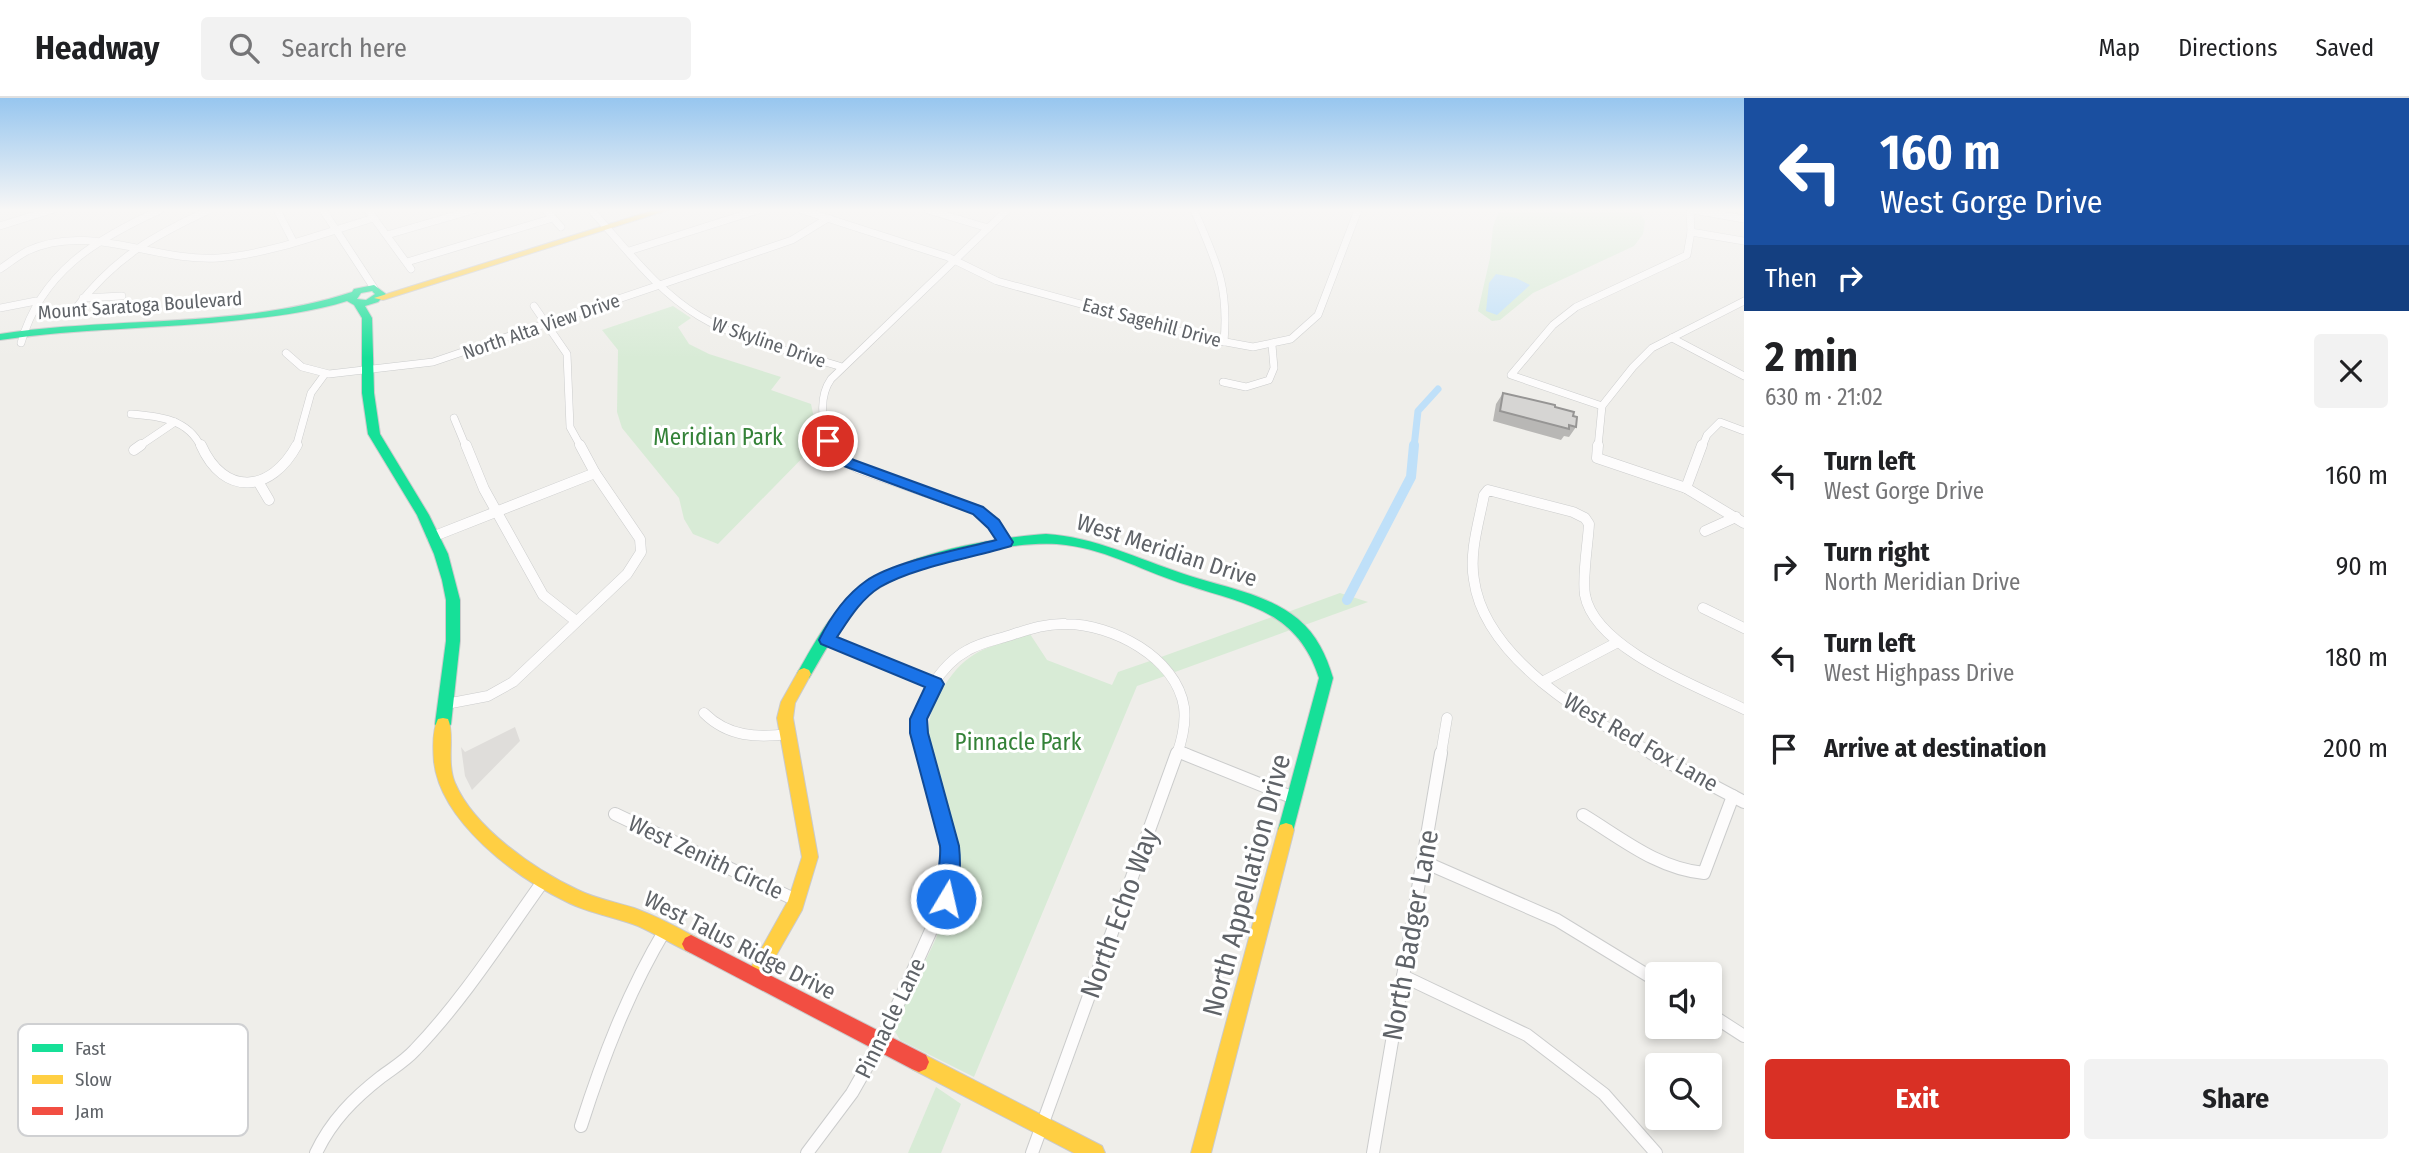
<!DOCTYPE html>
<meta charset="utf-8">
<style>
body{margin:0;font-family:"Fira Sans Condensed",sans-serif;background:#f2f2f2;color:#202124;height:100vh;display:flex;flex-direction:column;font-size:26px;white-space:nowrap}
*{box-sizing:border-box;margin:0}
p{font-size:23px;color:#757577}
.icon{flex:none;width:38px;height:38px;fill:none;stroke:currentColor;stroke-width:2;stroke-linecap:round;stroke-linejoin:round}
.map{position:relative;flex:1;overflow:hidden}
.drawer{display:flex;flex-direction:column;background:#fff;width:665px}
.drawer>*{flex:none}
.top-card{background:#1a4fa0;color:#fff;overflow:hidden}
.tools{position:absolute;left:1645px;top:864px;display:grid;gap:14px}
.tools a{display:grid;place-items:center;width:77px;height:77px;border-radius:7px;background:#fff;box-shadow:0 4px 10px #0003;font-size:35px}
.pin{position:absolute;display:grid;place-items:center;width:60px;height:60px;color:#fff;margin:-30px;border:4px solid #fff;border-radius:50%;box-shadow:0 2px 7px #0007}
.me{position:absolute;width:77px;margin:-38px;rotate:9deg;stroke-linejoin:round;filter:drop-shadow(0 0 5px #0008)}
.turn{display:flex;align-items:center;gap:24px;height:147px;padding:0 21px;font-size:32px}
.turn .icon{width:91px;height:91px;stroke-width:2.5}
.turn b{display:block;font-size:49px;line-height:60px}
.then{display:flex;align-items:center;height:66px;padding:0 21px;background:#0003;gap:14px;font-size:26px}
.round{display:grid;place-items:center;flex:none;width:74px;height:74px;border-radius:7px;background:#f2f2f2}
.headline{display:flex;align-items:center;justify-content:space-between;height:119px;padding:0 21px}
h1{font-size:42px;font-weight:700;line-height:52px}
.cta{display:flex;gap:14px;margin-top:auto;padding:14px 21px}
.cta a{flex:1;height:80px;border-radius:7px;background:#d93025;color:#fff;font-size:28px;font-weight:700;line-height:80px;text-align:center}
.cta a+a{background:#f2f2f2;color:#202124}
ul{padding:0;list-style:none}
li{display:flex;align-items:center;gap:21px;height:91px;padding:0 21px}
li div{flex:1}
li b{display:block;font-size:26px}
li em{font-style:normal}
header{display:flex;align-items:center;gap:42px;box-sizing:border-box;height:98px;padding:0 35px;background:#fff;border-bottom:2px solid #e0e0e0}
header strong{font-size:33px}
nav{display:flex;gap:38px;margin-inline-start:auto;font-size:24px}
.search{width:490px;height:63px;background:#f2f2f2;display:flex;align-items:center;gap:18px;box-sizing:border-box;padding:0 24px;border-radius:7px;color:#757577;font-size:26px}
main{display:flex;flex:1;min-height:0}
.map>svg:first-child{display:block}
</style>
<header>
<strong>Headway</strong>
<div class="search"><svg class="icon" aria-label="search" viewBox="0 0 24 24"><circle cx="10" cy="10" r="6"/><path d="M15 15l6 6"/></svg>Search here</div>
<nav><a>Map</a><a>Directions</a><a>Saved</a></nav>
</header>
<main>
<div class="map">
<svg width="1744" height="1055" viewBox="0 0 1744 1055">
<rect width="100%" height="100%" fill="#efeeea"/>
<path fill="#dfddda" d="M515 629 520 643 472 692 465 678 461 649 465 654Z"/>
<g fill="#d8ebd6">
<path d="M1499 112H1550L1571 116 1572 112H1638L1645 123 1643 136 1634 148 1533 195 1500 222 1492 223 1478 213 1490 160 1493 129Z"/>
<path d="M673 208 691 220 678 229 689 246 709 256 781 279 771 292 811 306 819 343 718 446 693 436 684 421 679 400 622 330 617 314 618 252 602 232Z"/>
<path d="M1340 495 1368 504 1302 528 1285 515Z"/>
<path d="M1275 518 1293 531 1175 574 1161 559Z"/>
<path d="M1030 536 1047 562 1112 587 1118 574 1150 563 1165 578 1137 588 974 979 900 942 893 930 895 922C919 873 953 821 956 764 959 705 905 653 940 595 966 551 984 551 1030 536Z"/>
<path d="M936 989 961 1006 941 1055H908Z"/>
</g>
<path fill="#bfe0f9" d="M1496 176 1516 180 1530 187 1497 217 1486 213 1489 185Z"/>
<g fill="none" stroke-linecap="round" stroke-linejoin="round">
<path stroke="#bfe0f9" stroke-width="7" d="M1414 349 1418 313 1438 291"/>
<path stroke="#bfe0f9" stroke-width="10" d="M1347 502 1411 379 1414 347"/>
<defs>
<g id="street-far2">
<path d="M277 112 293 143"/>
<path d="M323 112 374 190"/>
<path d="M368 112 411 171"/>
<path d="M546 112 561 129"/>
<path d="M591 112C625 149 656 192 699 218 742 244 795 254 842 269"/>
<path d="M802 112 948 159 997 183 1204 240 1253 249 1291 241 1318 217 1358 112"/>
<path d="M928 112 988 130"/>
<path d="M1194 112C1216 164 1229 186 1224 244"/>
<path d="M1693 112 1744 121"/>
<path d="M0 128 51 112"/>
<path d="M1691 134 1744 143"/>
<path d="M387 137 473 112"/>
<path d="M629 153 758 112"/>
<path d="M407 164 553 120"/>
<path d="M0 171C9 165 18 158 27 153 88 124 155 164 218 160 271 156 323 135 374 120"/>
<path d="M83 200 122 198"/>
<path d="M534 208 567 256 570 329 581 349"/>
<path d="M0 210 36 203"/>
<path d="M76 210C114 160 153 138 209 112"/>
<path d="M1672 240 1744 278"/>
<path d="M21 245C41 174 96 141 160 112"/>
<path d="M286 255 302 269 329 276 433 264 792 142 828 120"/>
<path d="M1223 284 1246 289 1269 282 1274 270 1272 247"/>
<path d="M1602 308 1511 277 1553 227 1576 209 1687 157 1691 134 1690 112"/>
<path d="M131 316C159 318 188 321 201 349"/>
<path d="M454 320 466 349"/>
<path d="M138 349 175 324"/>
<path d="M296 349 311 295 325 276"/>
<path d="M831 349C823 328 817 301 831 281L1007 112"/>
<path d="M1598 349 1602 308 1633 269 1652 250 1744 203"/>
<path d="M1702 349 1707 337 1720 324 1744 333"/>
</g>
<g id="street-far1">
<path d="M201 347C224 399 271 395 297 347"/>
<path d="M466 347 484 391 543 497 576 523"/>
<path d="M830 347 842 361 858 370 977 412 990 422 1006 444"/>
<path d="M1598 347 1597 360 1686 390 1744 425"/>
<path d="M134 352 141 347"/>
<path d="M259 385 269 402"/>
<path d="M1686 390 1702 347"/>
<path d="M1705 433 1736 419"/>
<path d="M432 439 595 375"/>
<path d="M1703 510 1744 530"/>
<path d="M827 542 935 586"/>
<path d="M1542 584 1618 544"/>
<path d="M446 606 488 598 513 584 627 476 641 454 640 441 595 375 580 347"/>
<path d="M704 615C728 639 757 640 789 636"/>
<path d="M1178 653 1187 656"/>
<path d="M925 656C923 650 920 643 919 636 915 605 942 566 968 552 980 545 995 542 1008 538 1027 532 1046 525 1066 526 1112 526 1176 559 1184 609 1186 625 1182 642 1177 656"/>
<path d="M1441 656 1447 620"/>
<path d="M1654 656C1590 621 1485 562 1474 482 1469 454 1479 424 1484 397L1488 392 1573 414 1585 420 1589 426C1588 446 1582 478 1585 497 1595 551 1699 589 1744 611"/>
</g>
<g id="street">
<path d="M1182 655 1294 700"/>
<path d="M1651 655 1744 704"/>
<path d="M615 716 798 803"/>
<path d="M1583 717C1621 740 1658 771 1704 775L1733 698"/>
<path d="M1422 763 1557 822 1657 883"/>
<path d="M1403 878 1527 937 1604 996 1656 1055"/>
<path d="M1710 916 1744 938"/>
<path d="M581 1028C603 959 628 894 665 832"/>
<path d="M316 1055C331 1023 354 1000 381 979 393 970 405 963 415 952 464 901 503 839 544 782"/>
<path d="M807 1055 852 995 881 944 945 801 951 763 950 748 924 655"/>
<path d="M1032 1055 1177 655"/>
<path d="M1373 1055 1441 655"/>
</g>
<g id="fast">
<path d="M374 187 386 196 378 204 365 208 372 220 374 295 380 336 429 417 448 456 460 502V543L451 626 448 631 443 632 438 631 435 626 446 543V502L442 482 434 456 417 417 368 336 362 295V220L354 207 347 203C312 214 277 218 241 222 161 231 80 230 0 242V236C116 218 239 231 352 194L354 191ZM372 193 375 196 366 202 357 201 361 195Z"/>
<path d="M1046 436C1095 439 1138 461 1184 476 1222 489 1266 495 1298 521 1317 537 1326 557 1333 580L1292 737 1286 739 1280 737 1278 732 1319 580C1297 512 1247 507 1187 487 1147 475 1108 452 1066 447 1015 440 907 465 868 498 842 519 826 552 809 580H799L797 576 799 572C815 544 831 514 856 493 897 456 991 440 1046 436Z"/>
</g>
<g id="slow">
<path d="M654 112H668L383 202 374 200Z"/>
<path d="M804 570 809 572 811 576 795 605 793 620 818 759 802 812 761 884 755 887 749 884 746 878 788 803 802 759 777 620 781 604 799 572Z"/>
<path d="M443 620 448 621C455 636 446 664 455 685 474 730 535 772 578 792 596 801 616 804 634 810 656 818 677 829 697 840L700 846 697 852 691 855C673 847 656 836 638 828 614 819 589 815 567 804 516 780 441 724 434 664 433 651 432 633 438 621Z"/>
<path d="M1286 725 1292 727 1294 732 1211 1055H1191L1278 732 1280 727Z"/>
<path d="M919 954 1102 1048 1105 1055H1074L912 971 909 964 912 957Z"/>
</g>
<path id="jam" d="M691 837 926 957 929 964 926 971 919 974 912 971 685 852 682 846 685 840Z"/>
</defs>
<use href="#street-far2" stroke="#cbcccc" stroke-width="8"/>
<use href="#street-far1" stroke="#cbcccc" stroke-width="11"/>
<use href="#street" stroke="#cbcccc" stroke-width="14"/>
<use href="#fast" stroke="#cacacb" stroke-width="2"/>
<use href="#slow" stroke="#cacacb" stroke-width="2"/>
<use href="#jam" stroke="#cacacb" stroke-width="2"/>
<use href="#street-far2" stroke="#fdfcfc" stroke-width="7"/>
<use href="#street-far1" stroke="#fdfcfc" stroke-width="10"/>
<use href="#street" stroke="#fdfcfc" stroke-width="12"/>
<use href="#fast" fill="#16e098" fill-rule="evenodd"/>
<use href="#slow" fill="#ffcf43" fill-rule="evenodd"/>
<use href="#jam" fill="#f24e42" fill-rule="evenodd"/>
</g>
<path fill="#b8b7b5" d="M1503 295 1555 309 1573 318 1576 329 1569 339 1564 338 1561 342 1493 323 1496 306Z"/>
<path fill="#d6d5d3" stroke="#969594" stroke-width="2" d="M1503 295 1555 307V309L1574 314 1573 318 1577 319 1576 329 1569 327V331L1500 313Z"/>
<linearGradient id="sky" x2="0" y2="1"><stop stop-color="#97c6ef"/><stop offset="0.43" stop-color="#f8f7f6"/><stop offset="1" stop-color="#f8f7f6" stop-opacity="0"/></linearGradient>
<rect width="1744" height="260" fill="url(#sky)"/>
<path fill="#1a73e8" stroke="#114b97" stroke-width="2" d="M828 339 833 340 839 352 854 362 983 409 999 422 1013 444 1011 448C972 460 914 469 880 489 861 501 849 521 837 539L941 581 944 586 927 621 928 635 959 748C961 767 960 790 952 808L946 811 939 808C932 792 942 766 940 748L910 635V621L925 589 821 546 819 542C830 520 846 497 866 483 894 463 962 451 996 442L988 430 973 416 844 368 829 358 821 343Z"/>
<g text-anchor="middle" stroke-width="6" stroke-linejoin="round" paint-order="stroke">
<g font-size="19" fill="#5f6368" stroke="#fff">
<text transform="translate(140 207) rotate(-4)" y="7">Mount Saratoga Boulevard</text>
<text transform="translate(1152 224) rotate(15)" y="7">East Sagehill Drive</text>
<text transform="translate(541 228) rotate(-19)" y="7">North Alta View Drive</text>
<text transform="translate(769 244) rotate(19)" y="7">W Skyline Drive</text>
</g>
<g font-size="23" fill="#348238" stroke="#fff">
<text x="718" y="347">Meridian Park</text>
<text x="1018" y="652">Pinnacle Park</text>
</g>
<g font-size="23" fill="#5f6368" stroke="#fff">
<text transform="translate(1167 452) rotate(18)" y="8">West Meridian Drive</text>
<text transform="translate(1641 644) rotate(30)" y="8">West Red Fox Lane</text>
<text transform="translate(706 759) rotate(25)" y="8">West Zenith Circle</text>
<text transform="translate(740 847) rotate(27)" y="8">West Talus Ridge Drive</text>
<text transform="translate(890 920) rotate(-64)" y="8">Pinnacle Lane</text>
</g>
<g font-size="28" fill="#5f6368" stroke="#fff">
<text transform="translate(1246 787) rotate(-75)" y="10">North Appellation Drive</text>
<text transform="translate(1119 815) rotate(-70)" y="10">North Echo Way</text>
<text transform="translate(1410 837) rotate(-80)" y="10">North Badger Lane</text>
</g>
</g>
<rect x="18" y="926" width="230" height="112" rx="10" fill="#fff" stroke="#cfd0d2" stroke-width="2"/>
<rect x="32" y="946" width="31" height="8" fill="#16e098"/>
<rect x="32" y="977" width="31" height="9" fill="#ffcf43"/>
<rect x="32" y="1009" width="31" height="8" fill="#f24e42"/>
<g font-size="19" fill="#5f6368">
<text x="75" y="957">Fast</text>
<text x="75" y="988">Slow</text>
<text x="75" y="1020">Jam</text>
</g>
</svg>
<div class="tools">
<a><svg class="icon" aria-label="sound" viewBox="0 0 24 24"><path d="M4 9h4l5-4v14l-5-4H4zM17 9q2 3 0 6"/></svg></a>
<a><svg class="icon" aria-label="search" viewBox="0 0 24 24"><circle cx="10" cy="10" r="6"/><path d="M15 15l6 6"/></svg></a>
</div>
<div class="pin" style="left:828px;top:343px;background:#d93025"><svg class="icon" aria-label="arrive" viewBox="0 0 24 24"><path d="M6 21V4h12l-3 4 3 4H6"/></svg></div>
<svg class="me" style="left:946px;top:801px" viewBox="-20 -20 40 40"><circle r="17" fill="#1a73e8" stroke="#fff" stroke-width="3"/><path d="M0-11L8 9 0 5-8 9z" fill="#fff"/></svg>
</div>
<section class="drawer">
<div class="top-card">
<div class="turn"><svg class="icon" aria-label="left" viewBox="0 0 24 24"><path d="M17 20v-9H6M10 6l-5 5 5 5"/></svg><div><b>160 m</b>West Gorge Drive</div></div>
<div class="then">Then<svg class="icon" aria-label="right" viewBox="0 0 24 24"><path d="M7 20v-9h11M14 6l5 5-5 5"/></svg></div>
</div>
<div class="headline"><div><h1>2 min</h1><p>630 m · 21:02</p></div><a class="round"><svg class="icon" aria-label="close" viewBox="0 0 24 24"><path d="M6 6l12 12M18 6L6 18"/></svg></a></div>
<ul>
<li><svg class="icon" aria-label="left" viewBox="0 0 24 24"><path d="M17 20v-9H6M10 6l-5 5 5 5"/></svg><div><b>Turn left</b><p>West Gorge Drive</p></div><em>160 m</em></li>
<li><svg class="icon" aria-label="right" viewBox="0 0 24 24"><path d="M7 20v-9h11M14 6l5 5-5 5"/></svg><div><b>Turn right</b><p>North Meridian Drive</p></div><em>90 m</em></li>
<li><svg class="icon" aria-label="left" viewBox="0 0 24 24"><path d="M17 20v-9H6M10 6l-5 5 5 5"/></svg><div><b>Turn left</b><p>West Highpass Drive</p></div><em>180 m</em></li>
<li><svg class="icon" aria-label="arrive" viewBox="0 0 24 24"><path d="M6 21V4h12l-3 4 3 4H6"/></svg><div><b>Arrive at destination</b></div><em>200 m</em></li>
</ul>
<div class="cta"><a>Exit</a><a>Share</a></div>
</section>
</main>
